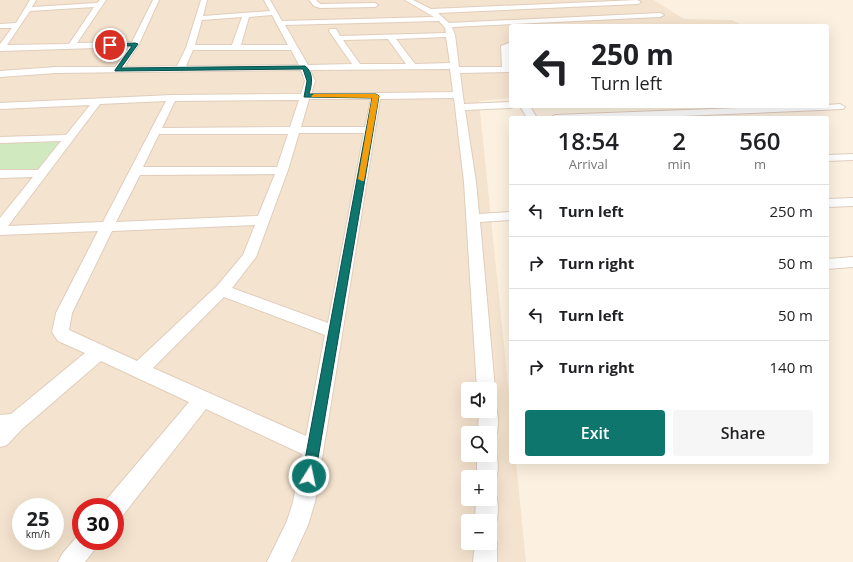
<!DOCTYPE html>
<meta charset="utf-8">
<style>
body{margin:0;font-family:"Open Sans",sans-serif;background:#f6f6f6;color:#202124;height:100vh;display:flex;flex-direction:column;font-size:15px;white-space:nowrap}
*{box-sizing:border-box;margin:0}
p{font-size:13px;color:#757577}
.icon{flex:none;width:22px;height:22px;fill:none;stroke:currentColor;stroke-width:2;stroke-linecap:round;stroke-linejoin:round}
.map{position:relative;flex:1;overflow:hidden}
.side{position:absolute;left:509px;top:116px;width:320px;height:348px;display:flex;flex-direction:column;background:#fff;border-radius:4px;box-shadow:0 4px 16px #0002}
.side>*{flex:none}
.banner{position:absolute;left:509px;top:24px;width:320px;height:84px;border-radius:4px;box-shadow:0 4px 16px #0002;background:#fff;color:#202124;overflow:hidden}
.controls{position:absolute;left:461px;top:382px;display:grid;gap:8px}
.controls a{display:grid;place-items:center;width:36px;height:36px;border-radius:4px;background:#fff;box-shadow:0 4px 16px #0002;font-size:20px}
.speed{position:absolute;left:12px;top:498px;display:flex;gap:8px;font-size:20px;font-weight:700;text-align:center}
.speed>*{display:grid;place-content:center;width:52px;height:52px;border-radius:50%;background:#fff;box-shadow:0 4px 16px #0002;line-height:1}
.speed small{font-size:10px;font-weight:400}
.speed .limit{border:6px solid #d22;background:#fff;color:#111}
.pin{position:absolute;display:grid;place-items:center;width:34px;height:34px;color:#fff;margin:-17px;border:2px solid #fff;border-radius:50%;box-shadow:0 1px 4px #0007}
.me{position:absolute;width:44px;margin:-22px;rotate:10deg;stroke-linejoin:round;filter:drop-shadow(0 0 3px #0008)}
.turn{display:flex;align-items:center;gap:14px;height:84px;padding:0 16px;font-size:18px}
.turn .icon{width:52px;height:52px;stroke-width:2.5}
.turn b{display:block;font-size:28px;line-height:34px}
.eta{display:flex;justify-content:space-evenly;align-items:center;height:68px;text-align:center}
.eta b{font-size:24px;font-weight:600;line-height:28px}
.button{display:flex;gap:8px;margin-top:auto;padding:8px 16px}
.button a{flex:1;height:46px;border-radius:4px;background:#0f766e;color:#fff;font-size:16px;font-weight:600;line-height:46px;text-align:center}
.button a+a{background:#f6f6f6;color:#202124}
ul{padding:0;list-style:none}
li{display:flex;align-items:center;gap:12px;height:52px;padding:0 16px;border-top:1px solid #e0e0e0}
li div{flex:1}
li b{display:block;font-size:15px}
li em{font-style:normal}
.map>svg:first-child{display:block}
</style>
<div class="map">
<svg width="853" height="562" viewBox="0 0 853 562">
<rect width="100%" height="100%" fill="#fcf1e0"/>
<path fill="#f4e3ce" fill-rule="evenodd" d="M0 0H654L684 19 732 20 744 26H511V98L479 101 511 414V462H516L526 562H0ZM468 389H490V411H468ZM468 433H490V455H468ZM468 477H490V499H468ZM21 507H55V541H21ZM81 507H115V541H81ZM468 521H490V543H468Z"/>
<path fill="#d0e9bf" d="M60 141 38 169 0 171V143Z"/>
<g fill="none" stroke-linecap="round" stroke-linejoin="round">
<defs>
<g id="minor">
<path d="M30 0H36L32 7 97 3 100 0H106L77 43 132 42 153 0H159L139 44 124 67 177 66 186 48 201 0H207L203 16 270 11 264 0H270L282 21 434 17 405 0H413L431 9 637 0 641 2 638 4 438 13 449 23 660 13 664 15 660 17 452 27 455 35 459 67H502L501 46 511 42V47H509L511 72 460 73 464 104 511 102V106H515L511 108 465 110 476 182 479 214 511 212V220L480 222 495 389 492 395H490V389H477L464 182 454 98 380 99 315 502 308 525 291 562H267L287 521 293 502 302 454 206 409 123 515 115 518V507H104L107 499 189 402 101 361 22 429 7 445 0 447V415L11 414 85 353 58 341 52 332 56 313 98 231 0 235V218L33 177 0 178V170H38L61 141 0 143V137L66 135 90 105 0 109V103L172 95 301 94 305 81 301 70 56 73 0 77V71L56 67H115L129 47 0 51V44L12 28H0V24L16 23ZM94 7 69 44 7 45 30 11ZM272 15 288 45H241L249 17ZM242 17 232 45H195L202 20ZM439 21 445 28 446 33 340 36 336 29H330L329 31 352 64 308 65 285 25ZM446 37 450 63 415 64 396 39ZM388 39 406 64H360L343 40ZM193 50H291L299 65 186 66ZM450 69 453 92 311 94 315 81 310 70ZM309 99H371L365 127H301ZM299 100 290 127 162 128 175 101ZM166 101 103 222 8 226 100 104ZM299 133H364L328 323 232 288 256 257 288 170ZM159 134H288L277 167H143ZM275 174 258 216 116 222 140 175ZM255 225 243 255 217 286 137 361 69 330 72 313 112 231ZM224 297 325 335 306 436 153 368Z"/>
<path d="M309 0H316L320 4 375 3 378 5 375 7 320 8 314 6Z"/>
<path d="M840 104 845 107 843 109 634 118H550L555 115 789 106H827V105Z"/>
<path d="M520 106H530L537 118H527Z"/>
<path d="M853 154V160L827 161V155Z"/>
<path d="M853 198V206L827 207V199Z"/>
<path d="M853 257V267L827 269V259Z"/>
<path d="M490 403 495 405C499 415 499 429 495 439L490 441V433H478L479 411H490Z"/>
<path d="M490 446 494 448C499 459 499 473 494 484L490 486V477H477V455H490Z"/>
<path d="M490 490 495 491C499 503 499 517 494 529L490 530V521H475L476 499H490Z"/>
<path d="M81 532V541H98L95 549 85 562H58L62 554Z"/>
<path d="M490 533 494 535 497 543V562H473L475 543H490Z"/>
</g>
</defs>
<use href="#minor" stroke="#e0cdbc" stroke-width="2"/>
<use href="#minor" fill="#fff" fill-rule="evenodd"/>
</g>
<path fill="#0f766e" stroke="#0a4d48" d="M135 43 138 44 121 68 305 66C314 72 312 85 309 94H376L379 96 315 476 313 480 309 482 304 480 302 476 372 98 304 97 307 81 303 69 115 71V70L132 46H110L108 44Z"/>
<path fill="#f59e0b" d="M314 94H376L379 96 364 181H362L358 179 372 98 312 97 311 96Z"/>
</svg>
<div class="controls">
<a><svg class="icon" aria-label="sound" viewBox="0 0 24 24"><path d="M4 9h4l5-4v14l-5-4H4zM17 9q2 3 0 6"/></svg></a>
<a><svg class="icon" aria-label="search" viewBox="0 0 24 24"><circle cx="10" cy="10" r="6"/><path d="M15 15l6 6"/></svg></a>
<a>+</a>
<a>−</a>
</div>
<div class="speed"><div>25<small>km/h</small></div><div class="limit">30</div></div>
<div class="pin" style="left:110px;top:45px;background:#d93025"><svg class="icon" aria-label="arrive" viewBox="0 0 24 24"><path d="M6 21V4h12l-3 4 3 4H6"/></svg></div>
<svg class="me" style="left:309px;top:476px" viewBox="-20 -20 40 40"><circle r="17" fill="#0f766e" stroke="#fff" stroke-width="3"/><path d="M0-11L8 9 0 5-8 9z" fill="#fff"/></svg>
<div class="banner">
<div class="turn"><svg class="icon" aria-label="left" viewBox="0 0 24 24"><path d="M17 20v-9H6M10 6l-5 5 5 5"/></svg><div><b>250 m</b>Turn left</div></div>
</div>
<section class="side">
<div class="eta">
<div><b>18:54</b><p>Arrival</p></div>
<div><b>2</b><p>min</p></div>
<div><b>560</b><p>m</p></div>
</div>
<ul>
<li><svg class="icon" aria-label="left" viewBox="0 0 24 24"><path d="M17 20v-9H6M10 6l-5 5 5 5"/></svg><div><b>Turn left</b></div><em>250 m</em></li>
<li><svg class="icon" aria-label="right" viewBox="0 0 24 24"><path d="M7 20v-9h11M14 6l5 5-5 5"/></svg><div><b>Turn right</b></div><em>50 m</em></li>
<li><svg class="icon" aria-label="left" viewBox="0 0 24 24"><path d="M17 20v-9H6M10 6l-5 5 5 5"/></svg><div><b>Turn left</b></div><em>50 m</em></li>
<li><svg class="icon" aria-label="right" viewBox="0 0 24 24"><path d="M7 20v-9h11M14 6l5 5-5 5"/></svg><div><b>Turn right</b></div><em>140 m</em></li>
</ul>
<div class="button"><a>Exit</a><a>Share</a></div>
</section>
</div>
